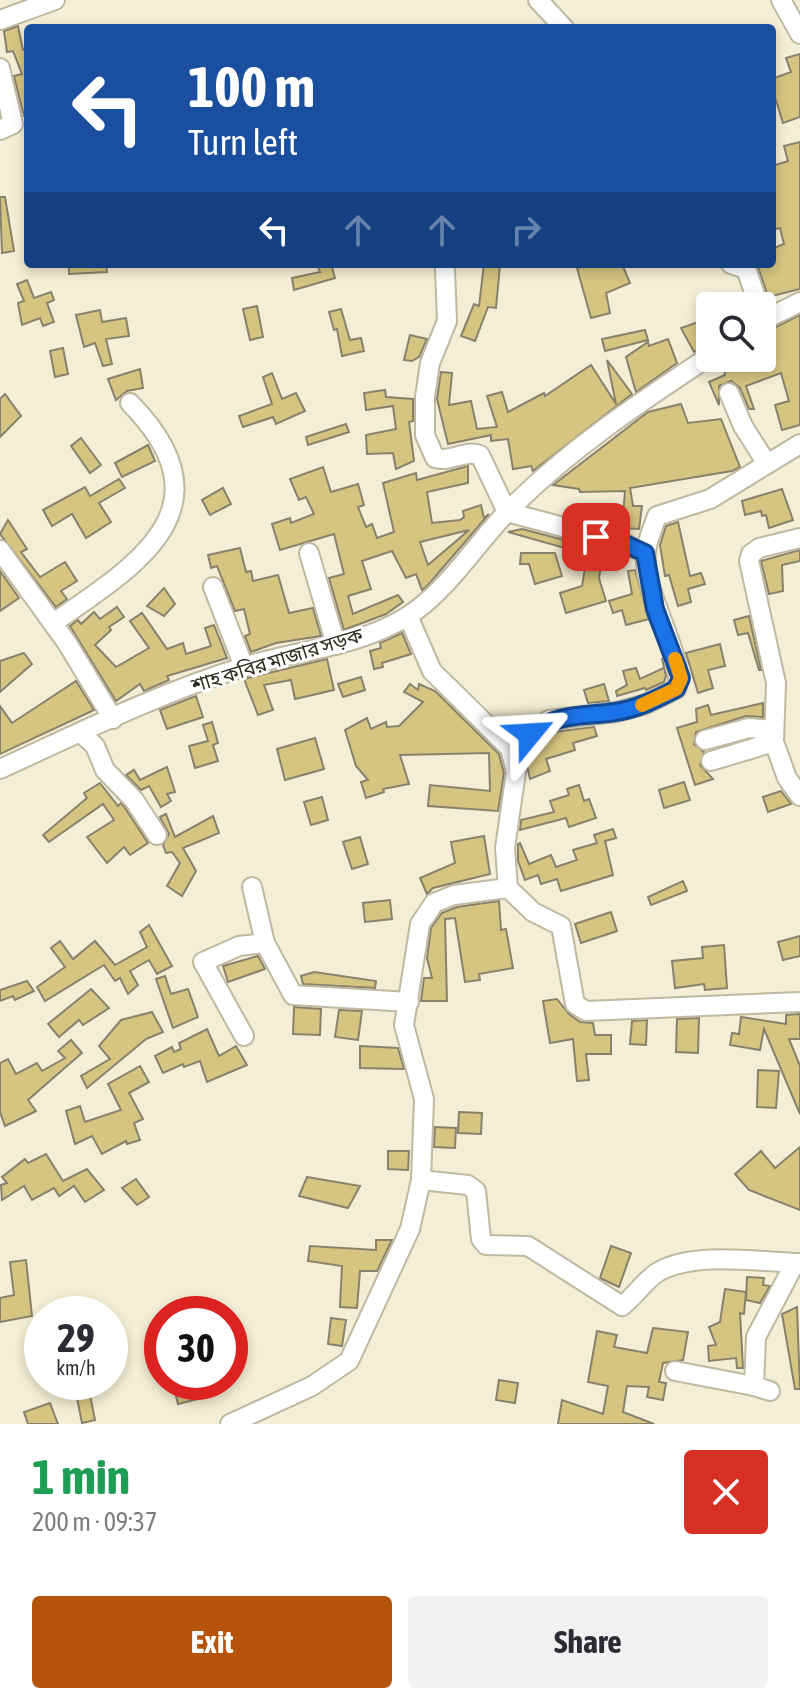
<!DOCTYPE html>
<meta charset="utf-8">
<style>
body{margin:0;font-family:"Asap Condensed","Noto Sans Bengali",sans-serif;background:#f2f2f3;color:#2b2b33;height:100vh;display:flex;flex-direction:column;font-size:30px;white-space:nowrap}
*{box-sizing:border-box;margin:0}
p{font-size:26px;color:#7c7c81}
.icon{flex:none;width:44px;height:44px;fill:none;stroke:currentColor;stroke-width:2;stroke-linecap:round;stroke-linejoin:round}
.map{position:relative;height:1424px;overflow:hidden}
.sheet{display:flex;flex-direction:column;background:#fff;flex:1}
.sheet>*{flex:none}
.guide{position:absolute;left:24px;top:24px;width:752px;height:244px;border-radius:8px;box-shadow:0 4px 12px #0003;background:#1a4fa0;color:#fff;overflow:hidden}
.tools{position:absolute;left:696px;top:292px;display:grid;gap:16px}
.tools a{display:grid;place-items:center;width:80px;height:80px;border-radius:8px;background:#fff;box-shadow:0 4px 12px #0003;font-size:40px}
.speed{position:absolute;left:24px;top:1296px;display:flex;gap:16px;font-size:40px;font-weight:700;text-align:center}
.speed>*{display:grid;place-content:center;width:104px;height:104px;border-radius:50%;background:#fff;box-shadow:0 4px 12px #0003;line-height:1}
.speed small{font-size:20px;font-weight:400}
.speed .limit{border:12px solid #d22;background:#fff;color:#111}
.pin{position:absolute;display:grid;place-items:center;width:68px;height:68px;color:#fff;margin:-34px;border-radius:16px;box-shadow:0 4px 12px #0006}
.me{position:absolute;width:88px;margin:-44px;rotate:63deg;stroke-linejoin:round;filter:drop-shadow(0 0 6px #0008)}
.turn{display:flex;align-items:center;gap:28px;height:168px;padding:0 32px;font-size:36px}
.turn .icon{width:104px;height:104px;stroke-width:2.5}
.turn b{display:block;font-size:56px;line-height:68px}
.lanes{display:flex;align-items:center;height:76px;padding:0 32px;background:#0003;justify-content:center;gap:40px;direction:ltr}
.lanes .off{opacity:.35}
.round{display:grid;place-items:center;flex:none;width:84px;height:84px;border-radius:8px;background:#f2f2f3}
.headline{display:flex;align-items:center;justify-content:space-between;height:136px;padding:0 32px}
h1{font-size:48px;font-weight:700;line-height:60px;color:#1e9e55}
.primary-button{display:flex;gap:16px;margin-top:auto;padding:16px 32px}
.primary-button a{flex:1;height:92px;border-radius:8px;background:#b45309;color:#fff;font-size:32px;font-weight:700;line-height:92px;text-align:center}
.primary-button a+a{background:#f2f2f3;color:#2b2b33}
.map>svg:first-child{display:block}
</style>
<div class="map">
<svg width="800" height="1424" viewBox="0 0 800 1424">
<rect width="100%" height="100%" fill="#f3eed5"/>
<g fill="#d6c581" stroke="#88826c" stroke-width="2" fill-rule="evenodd">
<path d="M18 26 23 50 28 48V116H24L14 76 22 74 13 51 7 52 4 31Z"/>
<path d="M800 54V117L783 123 775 97 772 98V79L791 72 786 58Z"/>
<path d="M800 142V289L772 296 774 301 770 302 757 264H772V249L784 244 780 228 772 230V166L788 161 784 146Z"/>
<path d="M0 197H5L14 251 2 253Z"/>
<path d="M69 264H106L107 272 69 274Z"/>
<path d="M317 264H331L335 278 294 290 292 278 320 272Z"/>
<path d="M484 264 500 265 496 308 488 307 475 341 461 336 474 304 479 306Z"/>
<path d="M594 264H622L630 283 606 293 610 313 591 318 577 268Z"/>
<path d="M27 280 34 298 51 292 54 300 47 303 54 322 43 326 40 318 22 325 18 303 24 301 17 284Z"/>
<path d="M257 306 263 337 250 340 243 309Z"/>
<path d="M341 309 350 340 361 338 364 351 342 356 337 329 334 330 329 312Z"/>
<path d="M100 310 102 322 126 318 129 336 106 339 112 364 103 366 95 343 84 347 76 315Z"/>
<path d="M800 315V425L782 430 775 405 789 401 781 373 746 386 754 409H749L740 388 731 381 719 386V405L709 382 725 375 722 358H762V334Z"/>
<path d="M710 318V344L694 352 681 328Z"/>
<path d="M645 330 648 340 605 351 602 339Z"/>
<path d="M410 335 427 339 419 357 412 361 404 360Z"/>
<path d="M668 339 677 363 636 392 626 357 648 342 649 346Z"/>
<path d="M63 348 68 374 55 377 50 351Z"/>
<path d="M607 360 632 394 533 471 531 466 513 469 508 439 491 441V435L448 444 437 399 441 372 452 373 449 405 471 401 477 429 497 427 487 396 502 392 508 412 544 393 545 396 591 365 616 404Z"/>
<path d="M140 369 143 388 127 391 116 400 108 379Z"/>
<path d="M272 373 282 399 296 393 305 411 276 424 273 417 243 427 239 416 272 404 263 377Z"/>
<path d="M385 390 386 397 413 399V421L409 422 414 461 396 469 393 453 367 454 366 435 396 429 393 406 366 410 364 393Z"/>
<path d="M5 394 21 416 0 437V399Z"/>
<path d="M681 404 688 423 721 419 740 467 732 471 630 488 633 506H642L639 529 622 528 625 491 580 492 579 489 553 485 648 412Z"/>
<path d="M346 424 349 432 308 445 306 437Z"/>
<path d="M81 438 101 465 90 473 71 446Z"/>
<path d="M148 445 155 461 122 477 115 463Z"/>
<path d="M468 466V483L427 492 432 523 460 520 464 517 463 511 481 505 484 518 489 514 428 585 422 590 416 574 406 578 392 551 362 561 371 589 348 596 353 614 398 595 403 602 386 614 344 630 329 578 344 574 334 534 280 550 272 524 290 518 291 523 314 514 306 497 299 500 290 479 323 467 331 492 358 484 364 505 358 507 366 527 372 524 377 538 394 532 383 483 416 473 417 480ZM469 530 428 565 420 542Z"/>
<path d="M119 479 125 488 99 503 111 522 86 538 72 514 52 526 43 510 85 487 90 496Z"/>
<path d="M223 488 231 504 210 515 202 500Z"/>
<path d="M782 489 793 520 769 528 766 515 762 516 761 511 745 515 742 501Z"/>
<path d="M8 520 27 549 21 552 40 577 65 562 77 581 61 591 67 599 56 607 0 534Z"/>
<path d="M678 522 690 576 701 573 705 584 688 589 691 602 678 606 669 575 665 576 660 545 666 526Z"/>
<path d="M522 529 568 541V549L508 532Z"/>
<path d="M240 548 246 572 251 571 253 581 278 575 289 613 313 608 321 636 276 643 251 652 245 636 250 634 244 609 235 611 217 566 211 568 208 555Z"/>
<path d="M800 550V561L782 565 783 591 769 594 761 561Z"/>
<path d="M588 551 603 553 599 578 606 601 566 613 560 593 582 586Z"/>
<path d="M521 553H555L562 576 535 584 529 564H520Z"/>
<path d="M635 570 649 619 626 625 622 610 613 613 609 601 632 594 628 571Z"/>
<path d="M0 571 19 598 0 611Z"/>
<path d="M164 588 175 604 164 616 147 606Z"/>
<path d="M117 607 124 617 109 627 111 630 95 645 116 667 149 648 130 621 142 613 167 649 183 643 186 654 211 646 205 628 214 625 227 658 167 676 169 680 144 691 140 684 116 701 70 626 78 620 81 624 94 612 100 619Z"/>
<path d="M749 616 761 670H759L748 633 738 635 734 620Z"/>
<path d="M402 633 411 654 382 663 383 667 374 669 370 651 381 648 380 643Z"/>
<path d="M720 644 725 666 708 670 713 688 698 693 686 653Z"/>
<path d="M24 653 32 664 0 692V661Z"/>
<path d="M662 658 666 676 664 682 646 690 645 688 617 696 616 691 627 685 623 671 636 668 640 679 664 668Z"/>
<path d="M327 659 334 690 295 699 291 680 264 685 273 710 258 715 244 679Z"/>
<path d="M361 677 365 690 343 697 338 684Z"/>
<path d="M76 681 94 710 0 754V706L12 723Z"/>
<path d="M410 684 418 690 419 684 435 691 499 754 504 773 498 811 428 806 430 785 490 791 489 753 400 755 409 784 383 789 384 792 366 798 361 782 368 780 356 766 345 730 367 718 371 729 386 722 387 727 399 726 423 702 404 692Z"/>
<path d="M604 684 609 701 588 703 584 690Z"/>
<path d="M196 696 203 717 167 729 160 710Z"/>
<path d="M763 703V717L746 716 696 732 694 744 704 752 700 765 713 779 695 785 677 728 697 722 696 709 708 705 711 715Z"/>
<path d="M212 722 218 743 213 745 218 761 195 768 189 746 208 741 203 725Z"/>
<path d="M594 727 597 736 573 743 575 750 546 759 550 771 530 779 524 753 553 732Z"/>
<path d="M315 738 324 769 285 780 277 749Z"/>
<path d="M167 767 175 792 167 794 171 801 161 807 149 786 141 790 126 775 134 770 140 780Z"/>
<path d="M684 782 690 800 664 808 659 790Z"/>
<path d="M100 783 118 806 121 803 125 808 148 843 130 855 124 847 107 863 87 837 114 820 103 804 49 842 43 835 87 798 84 793Z"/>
<path d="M579 785 584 801 589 799 596 818 569 827 566 818 520 830 521 820 554 812 550 801 569 795 567 789Z"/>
<path d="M781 791 791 804 768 812 763 797Z"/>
<path d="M322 797 328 820 311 825 304 802Z"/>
<path d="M166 814 175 837 213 816 219 833 183 848 196 871 182 896 167 886 180 863 172 852 166 853 163 845 169 834 160 817Z"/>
<path d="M613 829 616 838 605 841 613 875 561 891 557 879 541 884 538 875 525 880 518 861V844L520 843 529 864 551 855 556 867 577 860 573 850 597 843 594 835Z"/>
<path d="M484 836 490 874 433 888 427 894 420 878 455 863 451 842Z"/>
<path d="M360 837 368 864 352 869 343 842Z"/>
<path d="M683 881 687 891 651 905 648 897Z"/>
<path d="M390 900 392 919 365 922 363 903Z"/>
<path d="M499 901 501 930 506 929 513 968 479 974 480 980 465 982 455 918 445 919 447 1001H421L424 978H432L427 958 431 928 442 913 457 907Z"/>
<path d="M611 912 617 931 581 943 575 924Z"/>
<path d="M149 925 172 966 157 974 149 960 130 971 138 985 128 994 120 978 115 981 104 965 45 1001 37 987 65 967 51 948 60 941 73 959 95 941 115 965 147 947 140 932Z"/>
<path d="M800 936V956L783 960 778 942Z"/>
<path d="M724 945 727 988 705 990 704 984 675 988 672 961 703 958 702 947Z"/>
<path d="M258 956 265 969 228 982 223 966Z"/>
<path d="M314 972 376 981 375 988 303 984 301 976Z"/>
<path d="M165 976 171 994 188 989 198 1017 173 1028 156 979Z"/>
<path d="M27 981 34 991 15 1000 13 996 0 1001V990Z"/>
<path d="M91 989 109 1008 83 1025 79 1020 59 1037 48 1024Z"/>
<path d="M557 999 569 1014 580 1022 593 1023 595 1035H611V1054H586L589 1080 577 1081 573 1039 550 1043 543 1001Z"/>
<path d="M294 1007 321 1009 320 1035 293 1034Z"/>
<path d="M339 1010 362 1011 358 1040 335 1037Z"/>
<path d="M152 1012 163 1032 146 1039 87 1088 81 1076 110 1059 99 1046 121 1020Z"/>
<path d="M800 1014V1039H789L800 1066V1114L764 1029 760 1050 730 1045 732 1033 739 1034 741 1017 786 1024V1015Z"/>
<path d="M699 1018 698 1053 676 1052 677 1019Z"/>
<path d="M647 1020 646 1045 630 1044 632 1021Z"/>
<path d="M207 1029 219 1056 236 1046 247 1065 207 1082 200 1061 184 1067 183 1064 163 1073 155 1056 172 1047 174 1052 181 1049 179 1043Z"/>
<path d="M71 1040 82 1053 28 1100 36 1111 5 1126 0 1112V1063L8 1059 16 1074 37 1063 42 1071 65 1058 58 1051Z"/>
<path d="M360 1046 398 1048 404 1069 360 1068Z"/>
<path d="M140 1066 149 1082 129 1093 143 1119 134 1123 140 1140 127 1144 126 1141 102 1154 92 1136 75 1144 66 1111 80 1106 85 1122 121 1110 108 1084Z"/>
<path d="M758 1070 779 1071 776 1108 757 1107Z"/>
<path d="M459 1112 482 1113 481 1134 458 1133Z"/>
<path d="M435 1127 456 1128 455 1148 434 1147Z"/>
<path d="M800 1147V1210L749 1190 735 1174 761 1151 775 1168Z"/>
<path d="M388 1151H409L408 1170 388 1169Z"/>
<path d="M46 1154 63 1181 87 1169 104 1190 85 1202 74 1186 59 1196 54 1188 32 1200 24 1186 2 1200 1 1185 7 1183 2 1177 25 1159 28 1163Z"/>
<path d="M307 1177 360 1186 348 1208 299 1196Z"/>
<path d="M136 1179 149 1197 137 1205 122 1188Z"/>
<path d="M376 1240H392L377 1271H360L357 1308 340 1307 342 1266 308 1261 310 1246 376 1250Z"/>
<path d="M611 1246 631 1253 619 1287 600 1278Z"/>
<path d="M26 1260 32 1316 0 1322V1298L14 1295 10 1262Z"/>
<path d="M747 1277 764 1278 763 1285 770 1286 760 1303 746 1300Z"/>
<path d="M725 1289 746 1292 744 1314 740 1313 743 1368H737L736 1358 709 1361 708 1346 716 1345 709 1327 720 1322Z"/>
<path d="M797 1307 800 1389H795L782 1314Z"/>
<path d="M331 1318 346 1320 342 1346 328 1344Z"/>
<path d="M653 1328 688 1332 683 1360 663 1363 659 1382 666 1383 663 1400 647 1397 649 1387 627 1386 623 1412 654 1424H558L562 1400 603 1414 608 1386 588 1382 597 1331 617 1335 614 1347 647 1353Z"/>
<path d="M499 1380 518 1383 515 1403 496 1400Z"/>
<path d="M182 1382H202L206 1397 178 1404 173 1384Z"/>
<path d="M90 1395 95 1420 82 1423 77 1398Z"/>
<path d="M50 1403 58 1424H28L24 1412Z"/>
</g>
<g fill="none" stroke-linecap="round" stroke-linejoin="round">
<defs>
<g id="minor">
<path d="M538 0 564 28"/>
<path d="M781 0 800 34"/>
<path d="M0 20 55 0"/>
<path d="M0 68 13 124 0 130"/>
<path d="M731 264 746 269 759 306"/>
<path d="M445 269 447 321 430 363 425 397V435L435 458C451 463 466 449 480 455L507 512 623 543 645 553"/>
<path d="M762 321 800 302"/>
<path d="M729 393 743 426 767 464"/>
<path d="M800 538 759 548 751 554 749 561 776 683 774 742 787 778 800 796"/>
<path d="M0 550 67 643 113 719"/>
<path d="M309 553 336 645"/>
<path d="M213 587 244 667"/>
<path d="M53 623C139 564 232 507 130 403"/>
<path d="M81 733 95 746 105 770 134 800 157 835"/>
<path d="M705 740 749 728 773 730"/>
<path d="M510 748 549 720 616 712 646 704 676 689C688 660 641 592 646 552 647 540 653 528 657 516L710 499 800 444"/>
<path d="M711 761 774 742"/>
<path d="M0 769C79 733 157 694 240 668 295 650 357 648 408 616 448 590 475 545 508 511 567 451 640 402 710 356"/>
<path d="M252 887 265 943 293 995 409 1002"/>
<path d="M508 888 533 912 561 926 575 1004 586 1011 800 1002"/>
<path d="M244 1036 203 962 239 946 265 943"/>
<path d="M421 1180 468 1185 476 1191 481 1239 486 1245 528 1246 622 1306C635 1296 645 1280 658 1272 694 1251 760 1262 800 1263"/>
<path d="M675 1371 754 1386"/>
<path d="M770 1391 754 1386 756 1337 795 1263"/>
<path d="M230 1424 312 1386 349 1361 410 1229 421 1180 424 1099 404 1025 420 924 434 903 454 895 508 888 505 848 516 772 510 748 432 671 408 616"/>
</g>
</defs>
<use href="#minor" stroke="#bfb9a2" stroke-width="22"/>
<use href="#minor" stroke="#fff" stroke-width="18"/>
</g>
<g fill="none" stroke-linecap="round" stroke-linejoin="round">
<defs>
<path id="route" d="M530 734C561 712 580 717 615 712 637 709 657 699 676 689L681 678 655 609 645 553 623 543 596 537"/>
</defs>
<use href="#route" stroke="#114b97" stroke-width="20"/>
<use href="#route" stroke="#1a73e8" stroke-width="14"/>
<path stroke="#f59e0b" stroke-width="14" d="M642 705 676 689 681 678 675 659"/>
</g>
<g text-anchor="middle" stroke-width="6" stroke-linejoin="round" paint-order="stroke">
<g font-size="20" fill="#2d2a21" stroke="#fff">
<text transform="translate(277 660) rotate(-17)" y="7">শাহ কবির মাজার সড়ক</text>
</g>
</g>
</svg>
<div class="tools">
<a><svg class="icon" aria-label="search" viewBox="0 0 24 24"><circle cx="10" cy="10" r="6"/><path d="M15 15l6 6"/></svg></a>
</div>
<div class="speed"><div>29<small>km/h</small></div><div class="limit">30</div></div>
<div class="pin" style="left:596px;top:537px;background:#d93025"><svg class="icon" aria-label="arrive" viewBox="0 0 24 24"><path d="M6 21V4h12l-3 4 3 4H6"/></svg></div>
<svg class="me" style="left:530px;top:734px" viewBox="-20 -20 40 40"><path d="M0-17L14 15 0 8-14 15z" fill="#1a73e8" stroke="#fff" stroke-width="4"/></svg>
<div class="guide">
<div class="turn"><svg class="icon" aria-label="left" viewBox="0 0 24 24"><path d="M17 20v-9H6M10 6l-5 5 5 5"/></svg><div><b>100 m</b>Turn left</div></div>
<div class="lanes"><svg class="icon" aria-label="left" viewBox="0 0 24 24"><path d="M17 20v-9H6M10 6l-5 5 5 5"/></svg><svg class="icon off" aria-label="ahead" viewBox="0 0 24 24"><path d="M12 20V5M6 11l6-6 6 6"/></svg><svg class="icon off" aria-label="ahead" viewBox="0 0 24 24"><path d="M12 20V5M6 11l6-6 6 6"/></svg><svg class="icon off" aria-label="right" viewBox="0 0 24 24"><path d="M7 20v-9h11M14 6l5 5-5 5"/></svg></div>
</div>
</div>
<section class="sheet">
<div class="headline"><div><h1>1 min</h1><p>200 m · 09:37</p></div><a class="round" style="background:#d93025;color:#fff"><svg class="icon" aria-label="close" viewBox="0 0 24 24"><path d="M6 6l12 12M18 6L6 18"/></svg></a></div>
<div class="primary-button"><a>Exit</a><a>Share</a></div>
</section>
